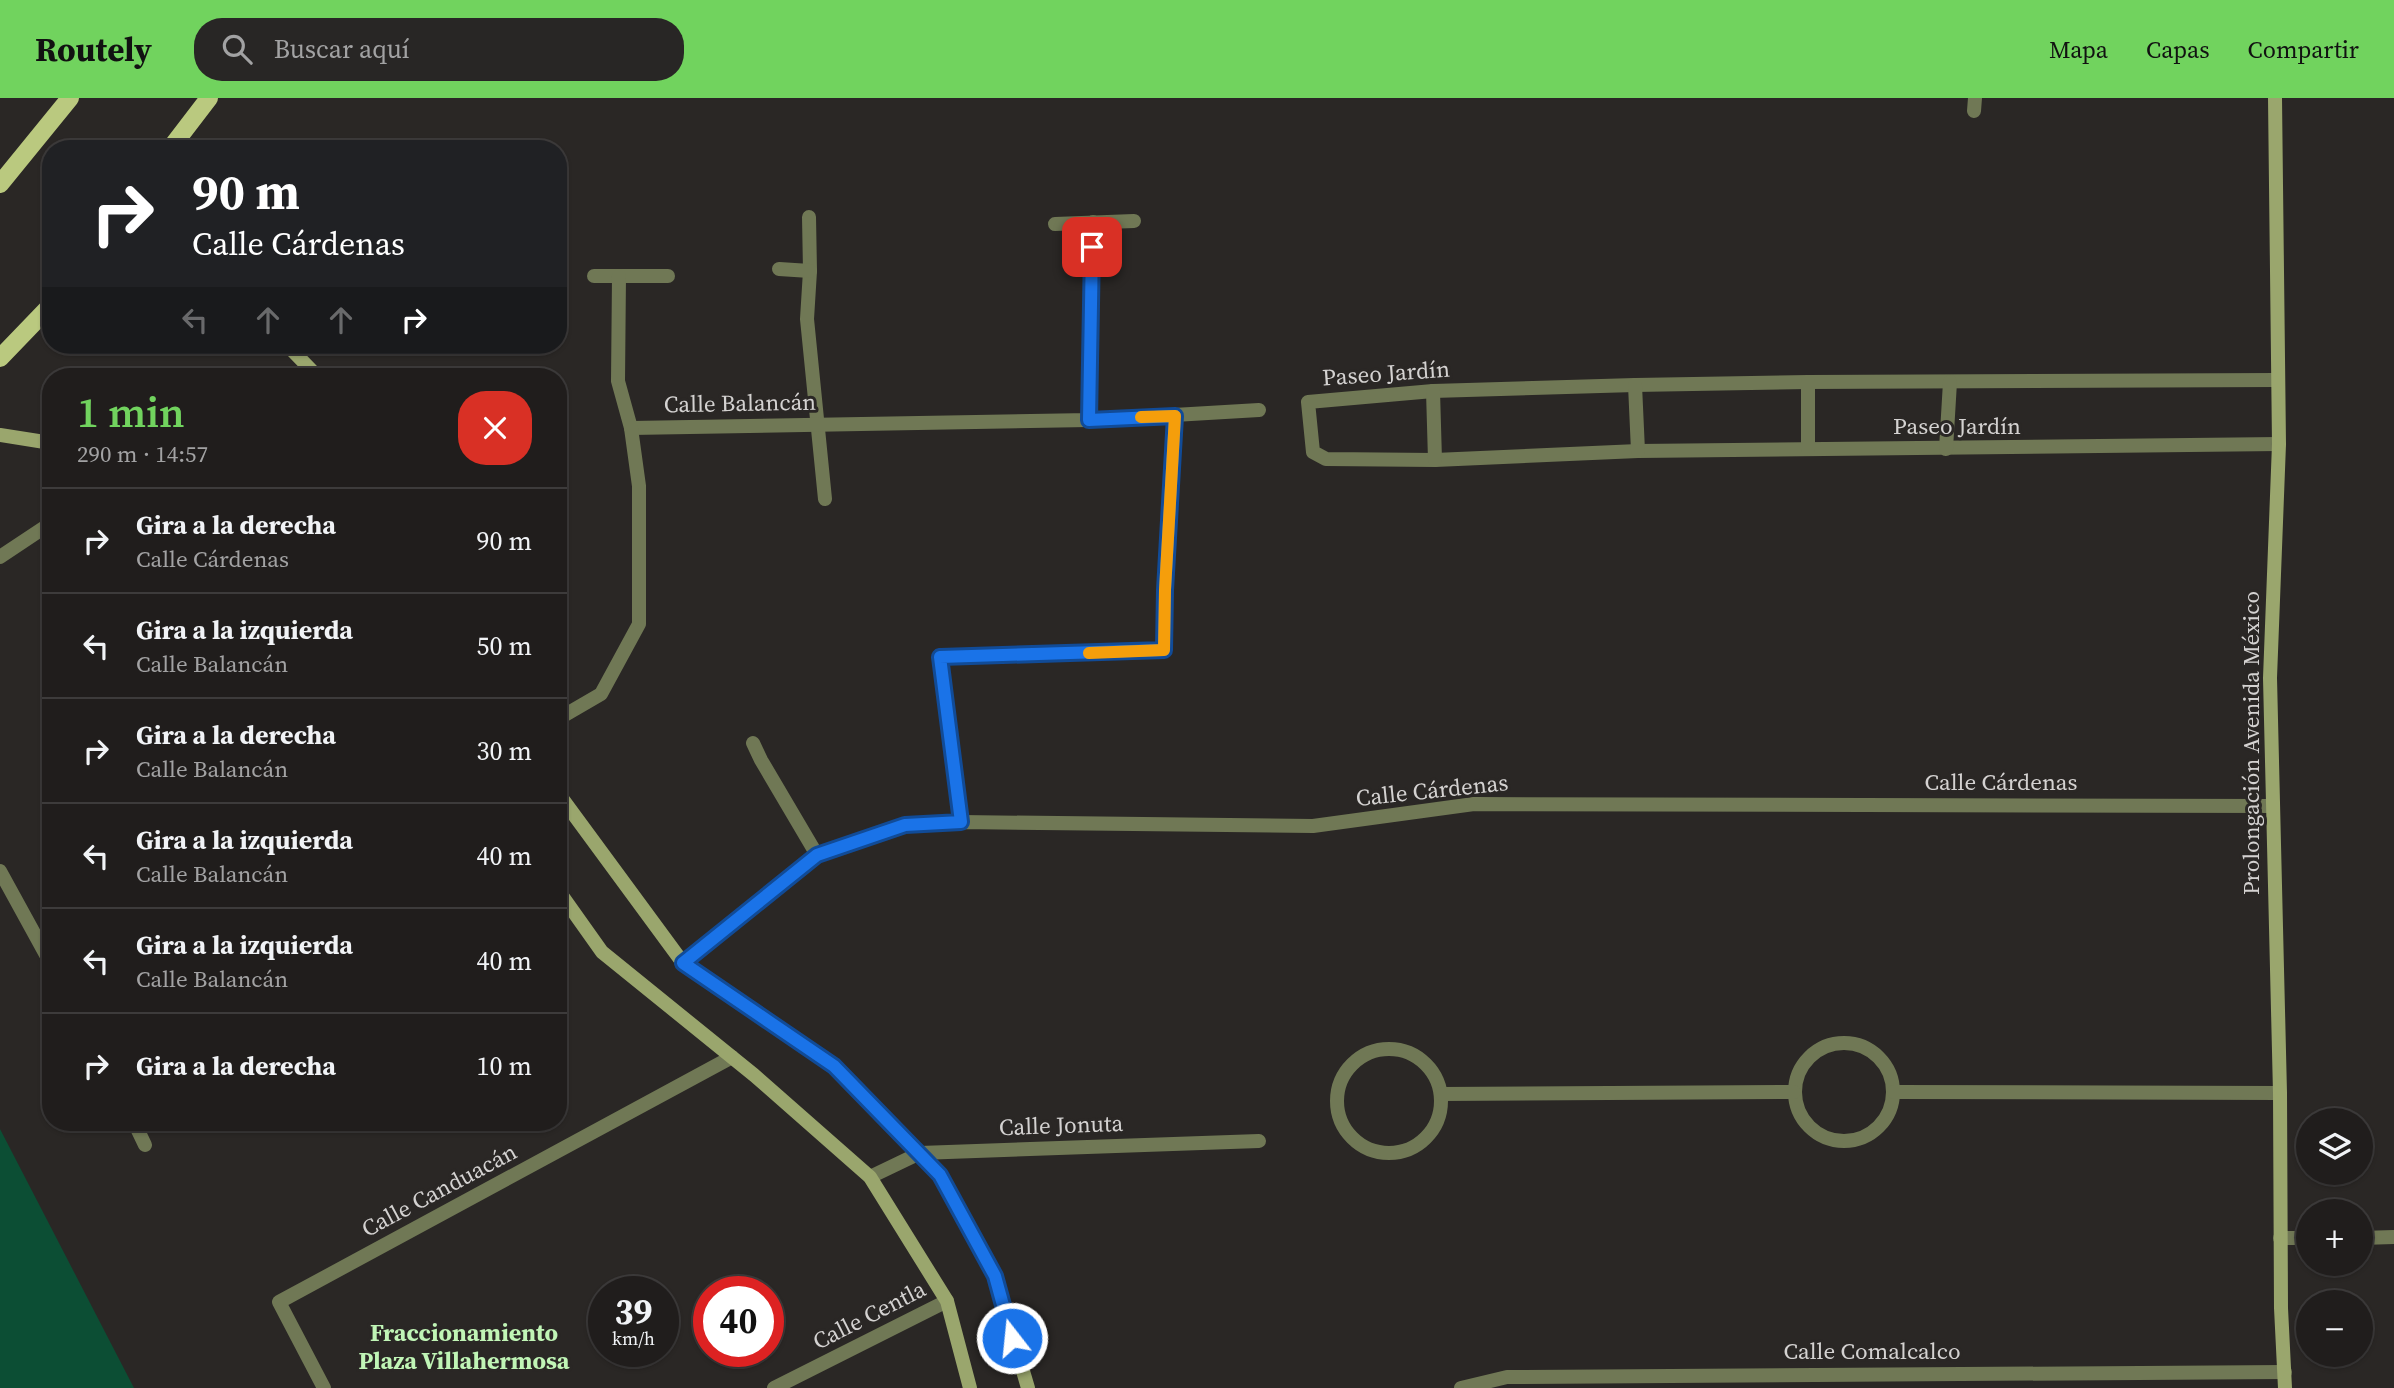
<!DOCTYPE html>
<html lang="es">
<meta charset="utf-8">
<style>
body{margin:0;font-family:"Source Serif 4",serif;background:#282625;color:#f1f3f6;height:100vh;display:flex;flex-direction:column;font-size:26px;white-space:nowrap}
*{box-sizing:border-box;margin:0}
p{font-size:23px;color:#a2a2a3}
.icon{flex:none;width:38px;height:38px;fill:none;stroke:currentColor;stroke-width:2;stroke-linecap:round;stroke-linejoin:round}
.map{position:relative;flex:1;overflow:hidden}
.drawer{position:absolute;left:42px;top:270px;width:525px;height:763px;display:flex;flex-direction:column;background:#201d1c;border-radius:28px;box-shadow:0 2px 5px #0004,0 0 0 2px #3d3b3b}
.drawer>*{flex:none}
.guide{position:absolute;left:42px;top:42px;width:525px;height:214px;border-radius:28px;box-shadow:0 2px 5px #0004,0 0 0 2px #3d3b3b;background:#202124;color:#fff;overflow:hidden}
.controls{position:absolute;left:2296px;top:1010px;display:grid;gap:14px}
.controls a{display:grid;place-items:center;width:77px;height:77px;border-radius:50%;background:#201d1c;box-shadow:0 2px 5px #0004,0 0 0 2px #3d3b3b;font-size:35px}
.speed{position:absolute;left:588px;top:1178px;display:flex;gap:14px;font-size:35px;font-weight:700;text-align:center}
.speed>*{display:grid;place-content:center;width:91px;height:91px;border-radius:50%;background:#201d1c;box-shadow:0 2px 5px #0004,0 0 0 2px #3d3b3b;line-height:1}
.speed small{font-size:18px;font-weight:400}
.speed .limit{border:10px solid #d22;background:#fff;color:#111}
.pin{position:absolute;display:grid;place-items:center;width:60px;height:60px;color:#fff;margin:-30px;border-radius:14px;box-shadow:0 4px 10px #0006}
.me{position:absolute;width:77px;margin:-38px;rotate:344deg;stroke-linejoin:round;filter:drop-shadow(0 0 5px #0008)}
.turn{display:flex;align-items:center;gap:24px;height:147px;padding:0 35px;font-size:32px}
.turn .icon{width:91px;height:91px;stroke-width:2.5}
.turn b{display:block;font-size:49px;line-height:60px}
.lanes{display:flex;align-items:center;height:66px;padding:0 35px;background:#0003;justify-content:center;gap:35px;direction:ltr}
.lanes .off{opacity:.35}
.round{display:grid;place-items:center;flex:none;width:74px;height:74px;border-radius:28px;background:#282625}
.head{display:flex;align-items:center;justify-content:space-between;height:119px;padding:0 35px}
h1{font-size:42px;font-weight:600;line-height:52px;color:#71d35e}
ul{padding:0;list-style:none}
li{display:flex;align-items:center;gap:21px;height:105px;padding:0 35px;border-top:2px solid #3d3b3b}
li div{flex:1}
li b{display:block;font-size:26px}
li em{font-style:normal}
header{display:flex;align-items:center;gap:42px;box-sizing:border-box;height:98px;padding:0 35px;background:#71d35e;color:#111}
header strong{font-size:33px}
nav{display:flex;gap:38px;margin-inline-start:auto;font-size:24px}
.search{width:490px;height:63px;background:#282625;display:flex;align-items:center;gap:18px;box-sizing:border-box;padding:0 24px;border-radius:28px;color:#a2a2a3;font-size:26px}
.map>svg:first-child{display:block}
</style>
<header>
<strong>Routely</strong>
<div class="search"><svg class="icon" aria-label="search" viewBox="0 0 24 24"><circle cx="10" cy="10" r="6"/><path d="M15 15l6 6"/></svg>Buscar aquí</div>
<nav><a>Mapa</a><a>Capas</a><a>Compartir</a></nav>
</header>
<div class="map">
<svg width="2394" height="1290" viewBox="0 0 2394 1290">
<rect width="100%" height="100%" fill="#2a2725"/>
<path fill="#0c4e34" d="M0 1031 134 1290H0Z"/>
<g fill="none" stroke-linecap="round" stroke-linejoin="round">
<g stroke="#707855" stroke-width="14">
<path d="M1974 13 1975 0"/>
<path d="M809 119 810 173 807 221 825 401"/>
<path d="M1055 126 1134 123"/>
<path d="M779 171 810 173"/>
<path d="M594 178H668"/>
<path d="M2277 282 1808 284 1635 287 1433 293 1308 304 1313 354 1326 361 1435 362 1638 353 2279 346"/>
<path d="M1808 284V351"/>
<path d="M1635 287 1638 353"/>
<path d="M1433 293 1435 362"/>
<path d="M1089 322 1093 124"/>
<path d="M631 330 1089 322 1259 312"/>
<path d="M1946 351 1950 284"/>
<path d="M0 459 51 425"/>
<path d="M558 621 601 596 639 526V388L631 330 618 283 619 178"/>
<path d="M753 645 761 662 817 757"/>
<path d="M961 724 940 559 1164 552 1165 492 1175 318"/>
<path d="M0 773 51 866"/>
<path d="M683 865 817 757 905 727 961 724 1313 728 1474 706 2272 708"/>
<circle cx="1844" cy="994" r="49"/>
<circle cx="1389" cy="1003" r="52"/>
<path d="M1894 994 2280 995"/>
<path d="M1442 996 1794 994"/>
<path d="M134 1024 145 1047"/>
<path d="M870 1079 920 1055 1259 1043"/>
<path d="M2280 1140H2308"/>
<path d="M2361 1140 2394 1139"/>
<path d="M324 1290 279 1204 732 959"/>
<path d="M774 1290 947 1203"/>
<path d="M1461 1290 1507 1279 2285 1274"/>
</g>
<g stroke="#9aa66d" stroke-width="14">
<path d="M2275 0 2279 346 2270 580 2280 995 2281 1210 2285 1290"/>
<path d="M287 247 317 278"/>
<path d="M0 337 51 345"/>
<path d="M558 695 683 865 834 968 940 1077 995 1178 1028 1290"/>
<path d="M558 792 602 854 754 977 870 1079 947 1203 970 1290"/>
</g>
<g stroke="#bac97f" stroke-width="18">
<path d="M170 51 209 0"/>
<path d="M0 86 70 0"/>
<path d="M0 260 51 207"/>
</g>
</g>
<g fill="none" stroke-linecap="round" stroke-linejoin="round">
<defs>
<path id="route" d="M1012 1240 995 1178 940 1077 834 968 683 865 817 757 905 727 961 724 940 559 1164 552 1165 492 1175 318 1089 322 1092 149"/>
</defs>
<use href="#route" stroke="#114b97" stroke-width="18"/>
<use href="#route" stroke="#1a73e8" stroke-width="12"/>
<path stroke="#f59e0b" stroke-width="12" d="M1089 555 1164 552 1165 492 1175 318 1141 319"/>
</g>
<g text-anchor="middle" stroke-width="6" stroke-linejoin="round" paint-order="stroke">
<g font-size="23" fill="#d4d2d1" stroke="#2a2725">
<text transform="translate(1386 275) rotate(-4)" y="8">Paseo Jardín</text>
<text transform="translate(740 305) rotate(-1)" y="8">Calle Balancán</text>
<text x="1957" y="336">Paseo Jardín</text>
<text transform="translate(2251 645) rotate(-90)" y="8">Prolongación Avenida México</text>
<text x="2001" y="692">Calle Cárdenas</text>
<text transform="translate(1432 692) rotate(-6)" y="8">Calle Cárdenas</text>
<text transform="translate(1061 1027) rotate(-2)" y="8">Calle Jonuta</text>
<text transform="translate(439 1092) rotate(-28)" y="8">Calle Canduacán</text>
<text transform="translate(869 1217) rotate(-27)" y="8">Calle Centla</text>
<text x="1872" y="1261">Calle Comalcalco</text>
</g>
<g font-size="24" font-weight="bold" fill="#c0f5b6" stroke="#2a2725">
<text x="464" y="1243">Fraccionamiento<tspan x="464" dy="28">Plaza Villahermosa</tspan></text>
</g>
</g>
</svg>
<div class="controls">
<a><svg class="icon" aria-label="layers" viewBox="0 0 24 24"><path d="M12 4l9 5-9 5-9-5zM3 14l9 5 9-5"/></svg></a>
<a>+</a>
<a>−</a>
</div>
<div class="speed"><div>39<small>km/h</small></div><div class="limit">40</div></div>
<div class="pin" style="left:1092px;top:149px;background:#d93025"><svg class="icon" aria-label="arrive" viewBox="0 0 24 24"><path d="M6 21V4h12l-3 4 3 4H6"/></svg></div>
<svg class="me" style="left:1012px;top:1240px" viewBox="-20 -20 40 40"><circle r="17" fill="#1a73e8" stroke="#fff" stroke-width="3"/><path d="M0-11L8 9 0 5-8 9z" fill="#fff"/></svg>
<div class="guide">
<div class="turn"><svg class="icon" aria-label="right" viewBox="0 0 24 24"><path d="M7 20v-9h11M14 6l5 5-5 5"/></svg><div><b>90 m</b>Calle Cárdenas</div></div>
<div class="lanes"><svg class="icon off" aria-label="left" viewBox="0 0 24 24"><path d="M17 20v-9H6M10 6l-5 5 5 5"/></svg><svg class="icon off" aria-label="ahead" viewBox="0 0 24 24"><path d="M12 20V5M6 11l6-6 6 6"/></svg><svg class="icon off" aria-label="ahead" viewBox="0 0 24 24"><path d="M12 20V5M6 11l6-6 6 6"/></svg><svg class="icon" aria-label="right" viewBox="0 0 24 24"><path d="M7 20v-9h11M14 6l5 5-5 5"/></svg></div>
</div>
<section class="drawer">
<div class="head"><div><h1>1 min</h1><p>290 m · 14:57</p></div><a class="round" style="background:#d93025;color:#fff"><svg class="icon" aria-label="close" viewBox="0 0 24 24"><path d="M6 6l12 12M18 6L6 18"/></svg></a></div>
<ul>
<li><svg class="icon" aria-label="right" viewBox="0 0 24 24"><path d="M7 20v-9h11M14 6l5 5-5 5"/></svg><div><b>Gira a la derecha</b><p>Calle Cárdenas</p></div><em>90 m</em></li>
<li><svg class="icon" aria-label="left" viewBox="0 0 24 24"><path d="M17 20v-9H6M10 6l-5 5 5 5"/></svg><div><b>Gira a la izquierda</b><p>Calle Balancán</p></div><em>50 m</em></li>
<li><svg class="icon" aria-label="right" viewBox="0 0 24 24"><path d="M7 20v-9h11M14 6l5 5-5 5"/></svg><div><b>Gira a la derecha</b><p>Calle Balancán</p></div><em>30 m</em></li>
<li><svg class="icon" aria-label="left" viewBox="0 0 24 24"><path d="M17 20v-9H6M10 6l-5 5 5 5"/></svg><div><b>Gira a la izquierda</b><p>Calle Balancán</p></div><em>40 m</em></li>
<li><svg class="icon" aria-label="left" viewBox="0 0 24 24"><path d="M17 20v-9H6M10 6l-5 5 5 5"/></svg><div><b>Gira a la izquierda</b><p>Calle Balancán</p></div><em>40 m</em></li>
<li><svg class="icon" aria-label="right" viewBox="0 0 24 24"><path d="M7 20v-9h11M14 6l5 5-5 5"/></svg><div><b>Gira a la derecha</b></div><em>10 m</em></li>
</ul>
</section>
</div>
